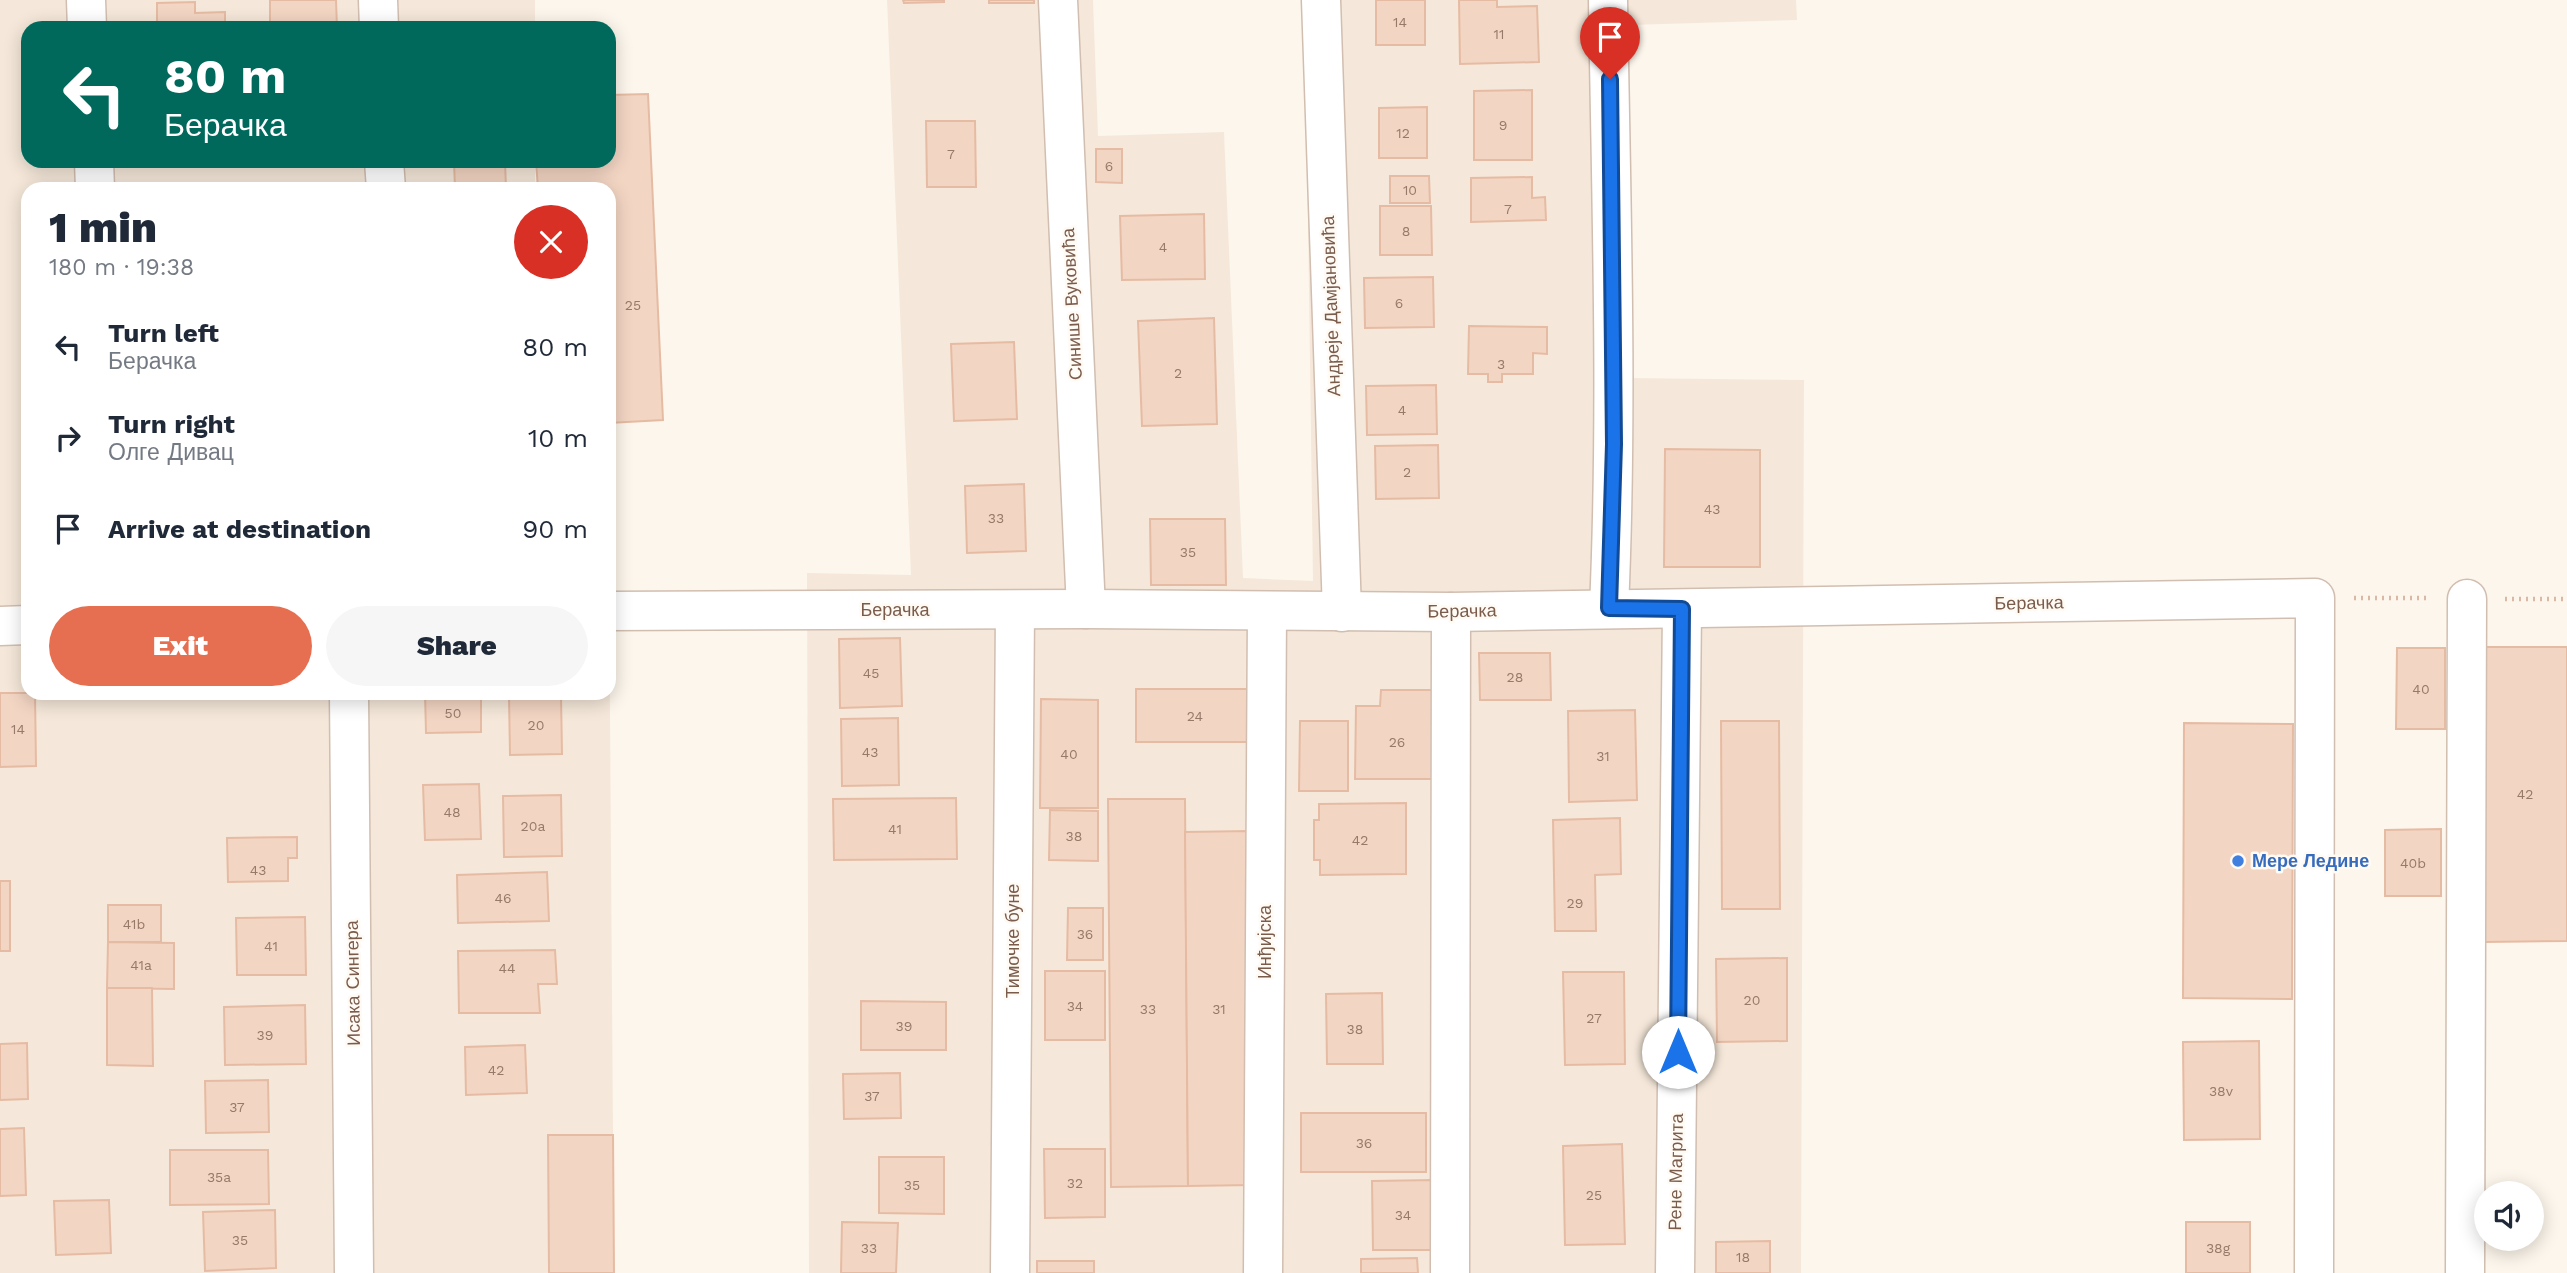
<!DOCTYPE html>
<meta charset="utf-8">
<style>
body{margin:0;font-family:"Work Sans",sans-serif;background:#f6f6f7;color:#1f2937;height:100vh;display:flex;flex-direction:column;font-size:26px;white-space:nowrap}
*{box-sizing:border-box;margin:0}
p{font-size:23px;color:#747a83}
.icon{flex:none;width:38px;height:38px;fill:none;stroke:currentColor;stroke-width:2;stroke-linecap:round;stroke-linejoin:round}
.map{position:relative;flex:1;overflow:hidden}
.drawer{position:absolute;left:21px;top:182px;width:595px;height:518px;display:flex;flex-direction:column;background:#fff;border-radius:21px;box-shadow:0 4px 18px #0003}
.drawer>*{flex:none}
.hud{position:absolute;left:21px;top:21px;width:595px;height:147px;border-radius:21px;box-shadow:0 4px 18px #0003;background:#00695c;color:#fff;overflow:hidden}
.controls{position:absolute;left:2474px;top:1181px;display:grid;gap:14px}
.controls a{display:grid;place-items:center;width:70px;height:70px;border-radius:50%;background:#fff;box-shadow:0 4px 18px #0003;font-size:35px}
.pin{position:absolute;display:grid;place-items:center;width:60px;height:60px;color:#fff;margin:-72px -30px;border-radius:50% 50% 50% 0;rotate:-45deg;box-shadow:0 0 7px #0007}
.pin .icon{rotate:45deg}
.me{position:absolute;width:77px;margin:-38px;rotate:0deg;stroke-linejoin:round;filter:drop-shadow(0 0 5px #0008)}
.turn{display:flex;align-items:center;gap:24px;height:147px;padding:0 28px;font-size:32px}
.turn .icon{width:91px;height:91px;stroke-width:2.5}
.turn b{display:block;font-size:49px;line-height:60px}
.round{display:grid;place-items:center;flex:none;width:74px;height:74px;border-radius:37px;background:#f6f6f7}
.headline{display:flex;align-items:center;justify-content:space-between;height:119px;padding:0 28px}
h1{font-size:42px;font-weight:800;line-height:52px}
.primary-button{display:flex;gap:14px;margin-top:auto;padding:14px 28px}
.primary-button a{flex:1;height:80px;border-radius:42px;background:#e76f51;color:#fff;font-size:28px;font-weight:800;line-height:80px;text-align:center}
.primary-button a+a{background:#f6f6f7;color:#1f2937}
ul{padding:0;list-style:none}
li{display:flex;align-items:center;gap:21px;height:91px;padding:0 28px}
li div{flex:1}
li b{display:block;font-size:26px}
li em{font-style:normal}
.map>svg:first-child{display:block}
</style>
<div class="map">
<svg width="2567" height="1273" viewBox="0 0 2567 1273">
<rect width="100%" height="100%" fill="#fdf6ec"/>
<g fill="#f5e8da">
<path d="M0 0H535V28H28V161H535V189H28V693H609V570L614 1273H0Z"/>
<path d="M887 0H1093L1098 136 1224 132 1243 578 1313 581 1305 0H1796L1797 20 1630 25 1626 378 1804 380 1801 1273H809L807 573 911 575Z"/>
</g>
<g fill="#f3d5c3" stroke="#e6bba3" stroke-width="2">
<path d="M270 0H336L337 28H270Z"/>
<path d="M903 0H944V2L904 3Z"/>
<rect x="989" y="0" width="45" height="3"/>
<rect x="1376" y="0" width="49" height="45"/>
<path d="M1459 0H1497V7L1537 6 1539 62 1460 64Z"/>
<path d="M195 2V13L225 12V28H157V3Z"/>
<path d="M1532 90V160H1474V91Z"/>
<path d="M648 94 663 420 609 423V189H538L536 161H609V95Z"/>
<path d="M1427 107V158H1379V108Z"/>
<path d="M926 121H975L976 187H927Z"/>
<path d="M1096 149H1122V183L1096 182Z"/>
<path d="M454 161H505L506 189H455Z"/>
<path d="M1390 176H1429L1430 203H1390Z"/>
<path d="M1532 177V198L1545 197 1546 220 1471 222V178Z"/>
<path d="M1380 206H1431L1432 255H1380Z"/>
<path d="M1204 214 1205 279 1122 280 1120 216Z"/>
<path d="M1433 277 1434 327 1365 328 1364 278Z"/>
<path d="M1214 318 1217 424 1142 426 1138 321Z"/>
<path d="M1469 326 1547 327V354L1533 353V374H1502V382H1488V374H1468Z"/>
<path d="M1014 342 1017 419 954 421 951 344Z"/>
<path d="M1436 385 1437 434 1367 435 1366 386Z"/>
<path d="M1438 445 1439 498 1376 499 1375 446Z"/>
<path d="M1665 449 1760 450V567H1664Z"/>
<path d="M1024 484 1026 551 967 553 965 486Z"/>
<path d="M1150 519H1225L1226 585H1151Z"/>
<path d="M900 638 902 706 840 708 839 639Z"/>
<path d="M2482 647H2567V941L2485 942Z"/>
<path d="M2397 648H2445V729H2396Z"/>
<path d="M1479 653H1550L1551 700H1480Z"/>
<rect x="1136" y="689" width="117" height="53"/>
<path d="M1381 690H1439L1438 779H1355L1356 706H1380Z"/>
<path d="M0 693H35L36 766 0 767Z"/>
<path d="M425 693H481V732L426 733Z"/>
<path d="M509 696H561L562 754 510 755Z"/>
<path d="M1041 699 1098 700V808H1040Z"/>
<path d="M1635 710 1637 800 1569 802 1568 711Z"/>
<path d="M898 718 899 785 842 786 841 719Z"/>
<path d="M1300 721H1348V791H1299Z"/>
<path d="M1721 721H1779L1780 909H1722Z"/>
<path d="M2184 723 2293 724 2292 999 2183 998Z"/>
<path d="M479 784 481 839 425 840 423 785Z"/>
<path d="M561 795 562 856 504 857 503 796Z"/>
<path d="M956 798 957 859 834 860 833 799Z"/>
<path d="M1108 799H1185L1188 1186 1111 1187Z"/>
<path d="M1406 803V874L1320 875V860H1314V820H1319V804Z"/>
<path d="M1050 810 1098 811V861L1049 860Z"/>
<path d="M1620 818 1621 874 1595 875 1596 931H1555L1553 820Z"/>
<path d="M2441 829V896H2385V830Z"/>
<path d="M1249 831 1252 1185 1188 1186 1185 832Z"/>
<path d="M297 837V858H288V881L228 882 227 838Z"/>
<path d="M547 872 549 921 458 923 457 875Z"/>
<rect x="0" y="881" width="10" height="70"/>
<rect x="108" y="905" width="53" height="37"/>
<path d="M1068 908H1103V960H1067Z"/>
<path d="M305 917 306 975H237L236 918Z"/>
<path d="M108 942 174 943V989L107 988Z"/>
<path d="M555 950 557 984H538L540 1013H459L458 951Z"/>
<path d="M1787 958V1041L1717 1042 1716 959Z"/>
<rect x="1045" y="971" width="60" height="69"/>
<path d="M1563 972H1624L1625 1064 1565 1065Z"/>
<path d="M107 988H152L153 1066 107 1065Z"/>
<path d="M1382 993 1383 1064H1327L1326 994Z"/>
<path d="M861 1001 946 1002V1050H861Z"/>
<path d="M305 1005 306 1064 225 1065 224 1007Z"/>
<path d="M2259 1041 2260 1139 2184 1140 2183 1042Z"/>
<path d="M27 1043 28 1099 0 1100V1044Z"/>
<path d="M525 1045 527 1093 466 1095 465 1047Z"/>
<path d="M900 1073 901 1118 844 1119 843 1074Z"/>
<path d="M268 1080 269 1132 206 1133 205 1081Z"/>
<rect x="1301" y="1113" width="125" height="59"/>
<path d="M24 1128 26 1195 0 1196V1129Z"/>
<path d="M548 1135H613L614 1273H549Z"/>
<path d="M1622 1144 1625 1244 1565 1245 1563 1146Z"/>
<path d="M1044 1149H1105V1217L1045 1218Z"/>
<path d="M170 1150H268L269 1204 170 1205Z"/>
<path d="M879 1157H944V1214L879 1213Z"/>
<path d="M1434 1180 1435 1250H1373L1372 1181Z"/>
<path d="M109 1200 111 1253 56 1255 54 1201Z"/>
<path d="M275 1210 276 1268 205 1271 203 1212Z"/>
<path d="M842 1222 898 1223 896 1273H841Z"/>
<rect x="2186" y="1222" width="64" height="51"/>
<path d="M1770 1241V1273H1716V1242Z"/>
<path d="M1417 1258 1418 1273H1361V1259Z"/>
<rect x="1037" y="1261" width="57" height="12"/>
</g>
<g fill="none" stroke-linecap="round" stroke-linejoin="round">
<defs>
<g id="street">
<path d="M86 0 87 28"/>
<path d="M378 0 379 28"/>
<path d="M1058 0 1086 609"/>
<path d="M1321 0 1342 612"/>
<path d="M1608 0C1611 203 1618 405 1609 608"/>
<path d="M94 161 95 189"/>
<path d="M384 161 386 189"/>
<path d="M609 611 1086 609 1451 612 2315 598 2314 1273"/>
<path d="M0 626 28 625"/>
<path d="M349 693 354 1273"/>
<path d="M1010 1273 1015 610"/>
<path d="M1263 1273 1267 611"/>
<path d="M1450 1273 1451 612"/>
<path d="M1675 1273 1682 609"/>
<path d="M2465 1273 2467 599"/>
</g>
</defs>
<use href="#street" stroke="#d1beb0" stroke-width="41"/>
<g stroke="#d9b8a5" stroke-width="4.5" stroke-dasharray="2 5" stroke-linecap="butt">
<path d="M2354 598H2430"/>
<path d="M2505 599H2567"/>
</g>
<use href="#street" stroke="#fff" stroke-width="38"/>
</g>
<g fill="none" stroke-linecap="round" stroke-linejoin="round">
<defs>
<path id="route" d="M1610 79 1614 444 1609 608 1682 609 1678 1052"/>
</defs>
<use href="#route" stroke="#114b97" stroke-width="18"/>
<use href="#route" stroke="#1a73e8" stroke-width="12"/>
</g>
<circle fill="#3f7fe0" stroke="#fffaf3" stroke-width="2.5" cx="2238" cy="861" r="7"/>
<g text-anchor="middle" stroke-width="5" stroke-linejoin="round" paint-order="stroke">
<g font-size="14" fill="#987a6a">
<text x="1400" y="27">14</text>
<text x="1499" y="39">11</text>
<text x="1503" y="130">9</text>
<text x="1403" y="138">12</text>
<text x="951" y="159">7</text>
<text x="1109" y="171">6</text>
<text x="1410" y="195">10</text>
<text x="1508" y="214">7</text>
<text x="1406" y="236">8</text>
<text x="1163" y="252">4</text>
<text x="1399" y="308">6</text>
<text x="633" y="310">25</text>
<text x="1501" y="369">3</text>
<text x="1178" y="378">2</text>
<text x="1402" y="415">4</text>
<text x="1407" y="477">2</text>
<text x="1712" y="514">43</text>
<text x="996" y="523">33</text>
<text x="1188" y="557">35</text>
<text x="871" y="678">45</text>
<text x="1515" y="682">28</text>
<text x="2421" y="694">40</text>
<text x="453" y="718">50</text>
<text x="1195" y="721">24</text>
<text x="536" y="730">20</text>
<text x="18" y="734">14</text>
<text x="1397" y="747">26</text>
<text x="870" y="757">43</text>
<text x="1069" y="759">40</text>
<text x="1603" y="761">31</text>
<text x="2525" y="799">42</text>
<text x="452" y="817">48</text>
<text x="533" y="831">20a</text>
<text x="895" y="834">41</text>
<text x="1074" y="841">38</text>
<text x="1360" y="845">42</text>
<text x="2413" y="868">40b</text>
<text x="258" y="875">43</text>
<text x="503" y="903">46</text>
<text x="1575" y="908">29</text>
<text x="134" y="929">41b</text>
<text x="1085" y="939">36</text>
<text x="271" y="951">41</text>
<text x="141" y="970">41a</text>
<text x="507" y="973">44</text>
<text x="1752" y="1005">20</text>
<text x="1075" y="1011">34</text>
<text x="1148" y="1014">33</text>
<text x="1219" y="1014">31</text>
<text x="1594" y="1023">27</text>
<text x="904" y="1031">39</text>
<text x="1355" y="1034">38</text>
<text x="265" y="1040">39</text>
<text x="496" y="1075">42</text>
<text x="2221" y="1096">38v</text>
<text x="872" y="1101">37</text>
<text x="237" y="1112">37</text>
<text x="1364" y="1148">36</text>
<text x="219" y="1182">35a</text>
<text x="1075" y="1188">32</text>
<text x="912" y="1190">35</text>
<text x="1594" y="1200">25</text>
<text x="1403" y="1220">34</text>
<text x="240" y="1245">35</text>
<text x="869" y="1253">33</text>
<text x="2218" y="1253">38g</text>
<text x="1743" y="1262">18</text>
</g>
<g font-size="18" fill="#7a5c4d" stroke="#fffaf3">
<text transform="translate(1072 304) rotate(-93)" y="6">Синише Вуковића</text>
<text transform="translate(1331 306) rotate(-92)" y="6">Андреје Дамјановића</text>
<text transform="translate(2029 603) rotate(-1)" y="6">Берачка</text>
<text x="895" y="616">Берачка</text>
<text transform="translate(1462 611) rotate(-1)" y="6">Берачка</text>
<text transform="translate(1013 941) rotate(-90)" y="6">Тимочке буне</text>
<text transform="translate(1265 942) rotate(-90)" y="6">Инђијска</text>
<text transform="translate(353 983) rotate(-91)" y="6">Исака Сингера</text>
<text transform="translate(1676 1172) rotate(-89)" y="6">Рене Магрита</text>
</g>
<g font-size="18" font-weight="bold" fill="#366cbe" stroke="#fffaf3" text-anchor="start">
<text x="2252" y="867">Мере Ледине</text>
</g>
</g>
</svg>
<div class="controls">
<a><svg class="icon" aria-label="sound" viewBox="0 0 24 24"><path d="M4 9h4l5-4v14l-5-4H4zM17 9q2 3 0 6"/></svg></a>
</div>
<div class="pin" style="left:1610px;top:79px;background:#d93025"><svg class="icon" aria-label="arrive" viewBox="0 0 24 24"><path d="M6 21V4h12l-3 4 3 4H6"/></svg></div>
<svg class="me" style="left:1678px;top:1052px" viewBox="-20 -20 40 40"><circle r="19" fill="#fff"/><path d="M0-13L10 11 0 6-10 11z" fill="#1a73e8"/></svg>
<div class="hud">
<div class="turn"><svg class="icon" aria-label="left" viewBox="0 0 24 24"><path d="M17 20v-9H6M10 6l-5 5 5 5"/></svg><div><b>80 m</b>Берачка</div></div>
</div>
<section class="drawer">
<div class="headline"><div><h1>1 min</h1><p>180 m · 19:38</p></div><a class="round" style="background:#d93025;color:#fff"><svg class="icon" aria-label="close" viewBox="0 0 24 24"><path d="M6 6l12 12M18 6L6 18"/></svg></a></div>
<ul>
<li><svg class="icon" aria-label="left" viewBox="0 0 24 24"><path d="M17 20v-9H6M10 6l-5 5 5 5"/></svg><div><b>Turn left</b><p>Берачка</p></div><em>80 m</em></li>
<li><svg class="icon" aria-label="right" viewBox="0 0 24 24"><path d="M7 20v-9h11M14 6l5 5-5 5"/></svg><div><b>Turn right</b><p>Олге Дивац</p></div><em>10 m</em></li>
<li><svg class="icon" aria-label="arrive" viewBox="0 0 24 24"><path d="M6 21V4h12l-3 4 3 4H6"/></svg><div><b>Arrive at destination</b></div><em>90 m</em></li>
</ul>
<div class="primary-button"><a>Exit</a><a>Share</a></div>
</section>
</div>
